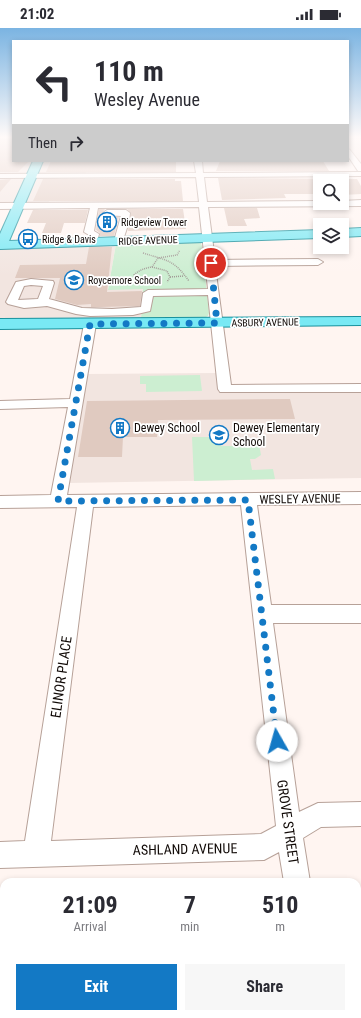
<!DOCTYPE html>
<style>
body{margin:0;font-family:"Roboto Condensed",sans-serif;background:#f7f7f7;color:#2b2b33;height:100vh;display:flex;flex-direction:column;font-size:15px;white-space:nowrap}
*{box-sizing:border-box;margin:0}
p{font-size:13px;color:#7c7c81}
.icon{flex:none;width:22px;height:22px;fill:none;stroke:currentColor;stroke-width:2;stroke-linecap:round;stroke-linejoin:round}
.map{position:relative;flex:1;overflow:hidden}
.panel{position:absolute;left:0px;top:850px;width:361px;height:140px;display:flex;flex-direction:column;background:#fff;border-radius:12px 12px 0 0;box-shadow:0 2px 6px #0003}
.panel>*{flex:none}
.top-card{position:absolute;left:12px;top:12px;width:337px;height:122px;border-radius:0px;box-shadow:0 2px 6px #0003;background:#fff;color:#2b2b33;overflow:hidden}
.fabs{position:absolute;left:313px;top:146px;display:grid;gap:8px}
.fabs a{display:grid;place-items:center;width:36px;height:36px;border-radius:0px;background:#fff;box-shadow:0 2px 6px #0003;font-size:20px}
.pin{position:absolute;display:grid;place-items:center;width:34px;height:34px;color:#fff;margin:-17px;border:2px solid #fff;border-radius:50%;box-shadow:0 1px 4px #0007}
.me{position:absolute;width:44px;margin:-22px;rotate:353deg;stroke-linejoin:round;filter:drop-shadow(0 0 3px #0008)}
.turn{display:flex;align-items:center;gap:14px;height:84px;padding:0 16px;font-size:18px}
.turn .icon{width:52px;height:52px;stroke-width:2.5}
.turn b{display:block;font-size:28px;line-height:34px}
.then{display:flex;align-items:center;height:38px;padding:0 16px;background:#0003;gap:8px;font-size:15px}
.eta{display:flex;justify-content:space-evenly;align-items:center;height:68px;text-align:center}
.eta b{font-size:24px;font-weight:700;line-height:28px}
.action{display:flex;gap:8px;margin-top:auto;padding:8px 16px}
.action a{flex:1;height:46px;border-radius:0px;background:#1379c5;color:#fff;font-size:16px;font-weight:700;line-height:46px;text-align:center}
.action a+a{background:#f7f7f7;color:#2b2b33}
.status{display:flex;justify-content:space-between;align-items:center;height:28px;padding:0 20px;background:#fff;direction:ltr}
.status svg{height:11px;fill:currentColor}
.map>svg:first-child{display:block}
</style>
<div class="status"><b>21:02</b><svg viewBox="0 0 49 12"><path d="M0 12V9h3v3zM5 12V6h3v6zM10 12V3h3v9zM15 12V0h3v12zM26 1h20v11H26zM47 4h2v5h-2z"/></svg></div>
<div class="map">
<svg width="361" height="990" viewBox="0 0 361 990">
<rect width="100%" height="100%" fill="#fff5f1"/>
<g fill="#f2e5e0">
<path d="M0 109H13V133H89L85 148H59L47 178H0Z"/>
<path d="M348 109H361V141L348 123Z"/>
<path d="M116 216 108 261H143L141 291 0 293V220Z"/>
<path d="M216 345 218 364 361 362V450L68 455 86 346Z"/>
</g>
<g fill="#cceed1">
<path d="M197 213 201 215 202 218 209 285 208 288 204 290 141 291 143 261 108 262 116 216Z"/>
<path d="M200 347 202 363 146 364V356H140V348Z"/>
<path d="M192 409H220L221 418H241L250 413 259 416 261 427 255 431H250L252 442 273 441 275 451 194 453Z"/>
</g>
<g fill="#e0cac0">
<path d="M0 109H13V133H29L18 144H0Z"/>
<path d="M51 133 176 134V144H46Z"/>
<path d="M220 133H323L329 143H216Z"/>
<path d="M218 150 357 151 361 158V166L342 167V168V153H320V169H315L314 166H284L286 170 222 172Z"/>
<path d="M11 151 0 164V152Z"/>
<path d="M43 151H175V153H181L183 173H33Z"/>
<path d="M224 180H257L260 190 244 191 247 198H228Z"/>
<path d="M99 181H105L102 185 104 188 119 189 114 208H100V205L96 202Z"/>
<path d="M127 181H183L186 201 128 203 131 185Z"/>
<path d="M33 182H88L85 195H64L61 205H42L46 195H27Z"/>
<path d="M89 219H112L107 264 142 263 140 278 101 279H91V276L77 277 55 271 60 250H15L20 237 86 236Z"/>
<path d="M290 371 295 391 158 392 157 409H123L122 429H78L87 373Z"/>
</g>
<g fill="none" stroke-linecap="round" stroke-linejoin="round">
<defs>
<g id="minor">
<path d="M348 121 350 122 361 136V143H358L348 128Z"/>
<path d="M194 133H202L203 145 361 144V148L204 149 207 174 320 173V175H342V173L361 172V178L208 179 215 232 318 231 323 234 318 237 215 238 231 357 361 356V364H220L218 361 208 267 153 268 150 283 133 287 90 288 76 286 47 278 24 280 8 276 6 274 16 254 31 251 53 253 54 255 49 271 82 280 112 281 141 279 143 265 148 262 208 261 199 179 98 180 94 203 99 206 97 214 92 217 87 214 89 207 84 204 90 180 0 181V175L199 174 196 149 0 150V146L196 145ZM31 257 43 258 38 271 18 272 24 258Z"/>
<path d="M107 182H126L130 185 129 194 122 215H116L114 213 121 188 104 187 103 185Z"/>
<path d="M90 293 96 296 67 467 361 464V476L257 477 271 577H361V595H273L299 784 318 775 361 774V798L321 799 303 810 310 854H284L279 824 264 832 0 840V814L25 813 77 479 0 480V468L51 467 68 379 0 381V373L70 371 84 296ZM241 477 276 798 261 806 51 813 93 479Z"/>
<path d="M304 986H334L335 990H305Z"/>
</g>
<g id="major">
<path d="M33 133H43L9 213 320 202V210L0 221V206Z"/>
<path d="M361 200V208L342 209V201Z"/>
<path d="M361 289V297L0 301V291Z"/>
</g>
</defs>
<use href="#minor" stroke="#b7a198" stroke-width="2"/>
<use href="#major" stroke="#1a919c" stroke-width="2"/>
<g stroke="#a19995" stroke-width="1.5" stroke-dasharray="1 1" stroke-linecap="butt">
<path d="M143 225C168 233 173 231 189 253"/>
<path d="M152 239 167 243 170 249 167 254"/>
<path d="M170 249 184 248"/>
<path d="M143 256 135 252 134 247C139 242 145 240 152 239L158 230 177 227 180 222"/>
</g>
<use href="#minor" fill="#fff" fill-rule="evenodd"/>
<use href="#major" fill="#79e9f4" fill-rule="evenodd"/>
</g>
<linearGradient id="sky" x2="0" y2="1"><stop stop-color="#7bb4e2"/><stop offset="0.44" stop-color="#fffaf9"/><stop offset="1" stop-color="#fffaf9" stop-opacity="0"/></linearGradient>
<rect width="361" height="248" fill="url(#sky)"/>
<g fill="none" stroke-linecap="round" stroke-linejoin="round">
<path stroke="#1379c5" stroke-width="7" stroke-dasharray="0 12.6" d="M211 235 217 295 90 296 58 473 248 472 277 713"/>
</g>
<defs>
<symbol id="building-ring" viewBox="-11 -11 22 22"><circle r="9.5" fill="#fff" stroke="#1379c5" stroke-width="1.5"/><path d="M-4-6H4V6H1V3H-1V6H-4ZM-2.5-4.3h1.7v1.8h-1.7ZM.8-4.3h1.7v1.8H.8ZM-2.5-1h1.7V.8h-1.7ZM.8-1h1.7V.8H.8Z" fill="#1379c5"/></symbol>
<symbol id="bus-ring" viewBox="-11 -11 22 22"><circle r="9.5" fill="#fff" stroke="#1379c5" stroke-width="1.5"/><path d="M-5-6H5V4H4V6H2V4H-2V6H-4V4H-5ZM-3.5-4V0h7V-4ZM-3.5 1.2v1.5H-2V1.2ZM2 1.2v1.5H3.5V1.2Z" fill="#1379c5"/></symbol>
<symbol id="school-ring" viewBox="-11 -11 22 22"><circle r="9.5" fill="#fff" stroke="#1379c5" stroke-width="1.5"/><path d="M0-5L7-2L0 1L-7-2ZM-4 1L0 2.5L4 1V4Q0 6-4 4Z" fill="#1379c5"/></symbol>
</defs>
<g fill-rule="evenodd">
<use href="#building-ring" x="96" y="183" width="22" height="22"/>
<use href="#bus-ring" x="17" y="200" width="22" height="22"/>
<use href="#school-ring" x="63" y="241" width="22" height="22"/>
<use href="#building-ring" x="109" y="389" width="22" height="22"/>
<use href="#school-ring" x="208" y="396" width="22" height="22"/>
</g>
<g text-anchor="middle" stroke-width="3.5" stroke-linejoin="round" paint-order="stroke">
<g font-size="10" fill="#110a07" stroke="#fff" text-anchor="start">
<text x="121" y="198">Ridgeview Tower</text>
<text x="42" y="215">Ridge &amp; Davis</text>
<text x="88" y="256">Roycemore School</text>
</g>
<g font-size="10" fill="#110a07" stroke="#fff">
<text transform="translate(148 212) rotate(-2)" y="4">RIDGE AVENUE</text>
<text transform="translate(265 294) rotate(-1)" y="4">ASBURY AVENUE</text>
</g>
<g font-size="12" fill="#110a07" stroke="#fff" text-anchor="start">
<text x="134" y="404">Dewey School</text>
<text x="233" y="404">Dewey Elementary<tspan x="233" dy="14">School</tspan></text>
</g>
<g font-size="12" fill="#110a07" stroke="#fff">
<text transform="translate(300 471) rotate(-1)" y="4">WESLEY AVENUE</text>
</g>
<g font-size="14" fill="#110a07" stroke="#fff">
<text transform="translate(61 649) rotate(-82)" y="5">ELINOR PLACE</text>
<text transform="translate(288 794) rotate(82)" y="5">GROVE STREET</text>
<text transform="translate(185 821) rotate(-1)" y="5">ASHLAND AVENUE</text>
</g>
</g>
</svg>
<div class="fabs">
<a><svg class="icon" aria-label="search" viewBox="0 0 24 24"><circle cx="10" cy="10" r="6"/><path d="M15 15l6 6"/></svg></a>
<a><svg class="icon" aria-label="layers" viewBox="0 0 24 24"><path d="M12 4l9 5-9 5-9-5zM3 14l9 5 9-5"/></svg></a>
</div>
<div class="pin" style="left:211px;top:235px;background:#d93025"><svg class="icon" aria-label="arrive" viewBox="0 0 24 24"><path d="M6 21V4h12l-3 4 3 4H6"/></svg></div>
<svg class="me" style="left:277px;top:713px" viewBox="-20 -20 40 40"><circle r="19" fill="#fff"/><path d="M0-13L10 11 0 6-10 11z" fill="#1379c5"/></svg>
<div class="top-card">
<div class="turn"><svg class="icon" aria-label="left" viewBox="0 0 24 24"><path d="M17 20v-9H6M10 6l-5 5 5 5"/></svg><div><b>110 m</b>Wesley Avenue</div></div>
<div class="then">Then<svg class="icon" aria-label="right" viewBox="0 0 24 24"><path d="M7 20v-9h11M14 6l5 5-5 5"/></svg></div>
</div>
<section class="panel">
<div class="eta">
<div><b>21:09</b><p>Arrival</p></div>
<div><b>7</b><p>min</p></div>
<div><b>510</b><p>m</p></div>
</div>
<div class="action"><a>Exit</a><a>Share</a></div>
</section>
</div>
